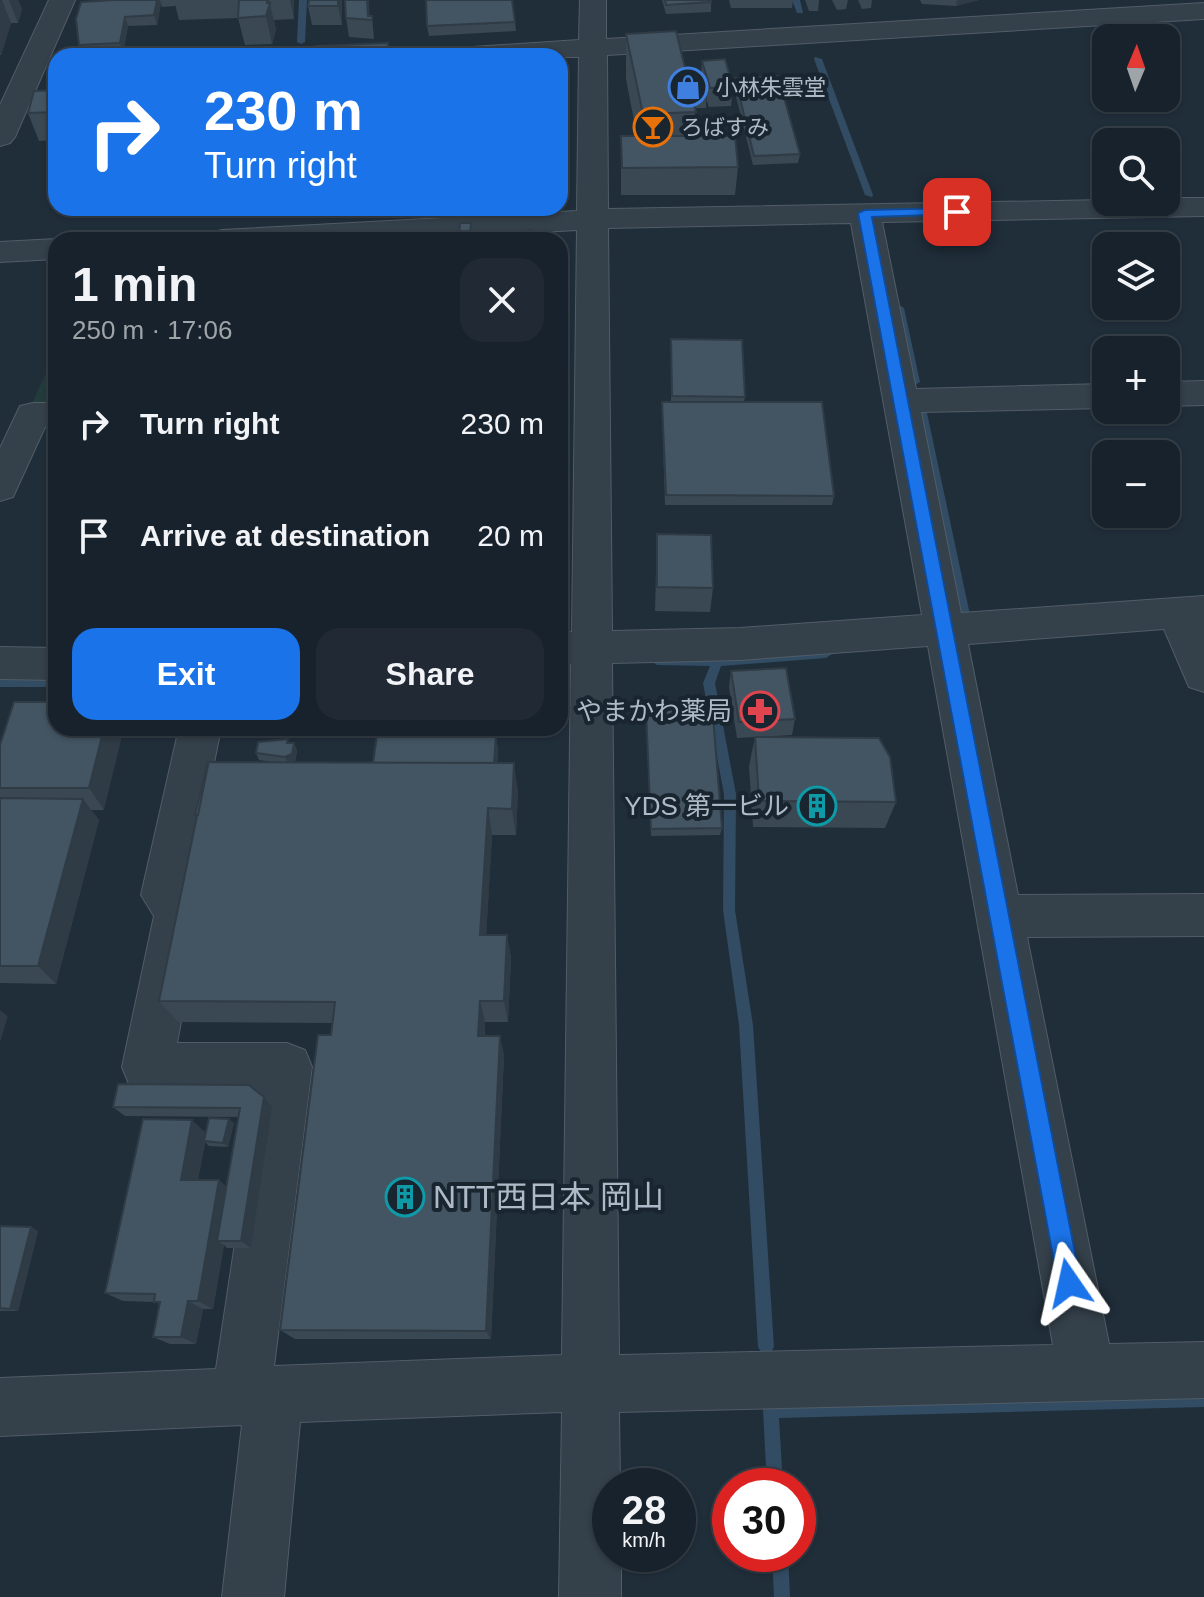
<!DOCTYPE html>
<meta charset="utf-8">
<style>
body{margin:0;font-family:Helvetica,"Noto Sans JP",sans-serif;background:#212a34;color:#f1f3f6;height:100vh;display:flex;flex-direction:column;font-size:30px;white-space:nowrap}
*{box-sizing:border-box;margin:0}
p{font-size:26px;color:#9fa4a9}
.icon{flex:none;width:44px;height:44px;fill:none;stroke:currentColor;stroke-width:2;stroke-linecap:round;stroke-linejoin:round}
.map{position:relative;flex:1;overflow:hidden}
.panel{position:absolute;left:48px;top:232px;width:520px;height:504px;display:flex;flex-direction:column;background:#18222c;border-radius:24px;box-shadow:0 2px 6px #0004,0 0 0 2px #363f48}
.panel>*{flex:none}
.top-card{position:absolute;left:48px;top:48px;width:520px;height:168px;border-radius:24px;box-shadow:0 2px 6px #0004,0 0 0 2px #363f48;background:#1a73e8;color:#fff;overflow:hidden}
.needle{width:52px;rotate:2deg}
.fabs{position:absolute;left:1092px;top:24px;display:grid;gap:16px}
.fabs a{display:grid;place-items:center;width:88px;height:88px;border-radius:16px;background:#18222c;box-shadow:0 2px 6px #0004,0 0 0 2px #363f48;font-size:40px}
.speed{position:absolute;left:592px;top:1468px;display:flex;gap:16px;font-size:40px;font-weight:700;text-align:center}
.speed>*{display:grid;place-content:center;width:104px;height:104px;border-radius:50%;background:#18222c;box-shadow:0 2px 6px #0004,0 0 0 2px #363f48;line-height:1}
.speed small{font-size:20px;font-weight:400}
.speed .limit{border:12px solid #d22;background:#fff;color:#111}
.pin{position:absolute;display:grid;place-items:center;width:68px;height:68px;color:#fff;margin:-34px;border-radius:16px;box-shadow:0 4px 12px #0006}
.me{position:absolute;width:88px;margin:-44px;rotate:349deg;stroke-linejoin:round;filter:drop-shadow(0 0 6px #0008)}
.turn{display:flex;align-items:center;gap:28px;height:168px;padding:0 24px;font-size:36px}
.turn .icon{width:104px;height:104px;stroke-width:2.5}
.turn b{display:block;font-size:56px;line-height:68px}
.round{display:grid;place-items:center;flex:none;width:84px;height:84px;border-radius:24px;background:#212a34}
.overview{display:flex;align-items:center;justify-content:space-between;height:136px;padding:0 24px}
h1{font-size:48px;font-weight:700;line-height:60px}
.cta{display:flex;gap:16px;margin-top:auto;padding:16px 24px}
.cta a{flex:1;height:92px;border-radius:24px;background:#1a73e8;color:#fff;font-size:32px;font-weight:700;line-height:92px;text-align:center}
.cta a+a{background:#212a34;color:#f1f3f6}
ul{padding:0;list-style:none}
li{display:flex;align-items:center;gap:24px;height:112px;padding:0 24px}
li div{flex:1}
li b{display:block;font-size:30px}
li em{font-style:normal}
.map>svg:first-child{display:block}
</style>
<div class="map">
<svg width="1204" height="1597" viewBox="0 0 1204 1597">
<rect width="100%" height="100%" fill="#202e3a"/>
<path fill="#223b3b" d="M56 351V408H30Z"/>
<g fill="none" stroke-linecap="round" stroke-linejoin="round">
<g fill="#324c63" fill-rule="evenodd">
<path d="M299 0H307L305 42 301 44 297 42Z"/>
<path d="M792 0H800L803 13H797Z"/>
<path d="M815 57 822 59 873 195 872 197 865 195 814 59Z"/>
<path d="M294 208H302L300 217H294Z"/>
<path d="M899 305 904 308 920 382 915 385 910 382 894 308Z"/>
<path d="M922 410 927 413 973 629 968 633 963 629 917 413Z"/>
<path d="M826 650 832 654 826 658 721 666 715 683 736 794 735 910 753 1025 774 1347 771 1352 766 1355 761 1352 758 1347 739 1025 723 910 724 794 703 683 710 666 657 665 651 661 657 657 717 658Z"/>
<rect x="0" y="677" width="56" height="10"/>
<path d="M1204 1391V1407L779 1418 783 1486H767L763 1410 765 1404 771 1402Z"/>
<path d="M772 1554H788L790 1597H774Z"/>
</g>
<defs>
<g id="minor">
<path d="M49 0H75L15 137 10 143 0 146V105Z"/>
<path d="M580 0H606V39L1204 3V19L607 55 608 209 1106 200 1166 202V198H1204V216L882 222 916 389 1106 384V408L921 412 961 613 1204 596V692L1189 687 1164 629 968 644 1018 895 1204 894V936L1027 937 1109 1344 1204 1342V1398L619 1412 620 1486H610V1554H621V1597H559L562 1412 300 1422 284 1597H222L242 1425 0 1436V1378L216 1369 258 1091H147L129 1084 122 1067 154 916 141 895 179 728H221L189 888 202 909 177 1043H287L305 1050 312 1067 274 1366 562 1355 571 664H560V632H572L577 230 395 240H206L211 233 222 230 577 211 579 57 443 56 447 50 457 48 579 40ZM851 223 922 615 740 628 612 631 608 228ZM928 646 1053 1345 619 1355 612 663 740 660Z"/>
<path d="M56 239 59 240H56V259L0 262V242Z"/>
<path d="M1204 381V405L1166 406V382Z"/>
<path d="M33 403H56V427H45L13 497 0 501V448L20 406Z"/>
<path d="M0 647 56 648V680L0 679Z"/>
</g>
</defs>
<use href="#minor" stroke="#515d68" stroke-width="2"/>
<use href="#minor" fill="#34404a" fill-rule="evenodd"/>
</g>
<g fill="#3a4854">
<path d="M0 0H18L22 9 18 23H11L1 55H0Z"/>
<path d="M114 0H294V19L274 20 276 30 272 44 245 45 238 18 179 20 175 4V6L162 7 161 3 157 25 128 26 123 53 83 55 79 45Z"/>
<path d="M309 0H342V25H312L308 6Z"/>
<path d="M662 0H711V12L666 14Z"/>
<path d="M729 0H793L792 8H731Z"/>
<path d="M805 0H819L818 11H809Z"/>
<path d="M832 0H848L846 9 837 10Z"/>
<path d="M858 0H872L871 8 862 9Z"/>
<path d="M920 0H979L956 6 922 4Z"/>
<path d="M372 16 374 39 349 37 346 18Z"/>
<path d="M515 22 516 31 429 36 427 26Z"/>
<path d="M626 34 686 71 701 77 702 61 733 87 731 106 709 107 706 99V108H695V136L738 167 735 195H621V136H637L626 79Z"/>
<path d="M735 78 800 154 798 163 753 165 734 88Z"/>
<path d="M56 90V140L39 141 28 113Z"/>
<path d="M671 339 745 397 744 402 834 496 832 505H665L662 412V402H671Z"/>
<path d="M657 534 713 588 710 612 655 611Z"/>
<path d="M731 671 795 719 792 735 737 738 729 687Z"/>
<path d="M56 702 104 810H91L99 820 56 984 0 983V745Z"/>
<path d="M646 710 722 828 720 835 651 836Z"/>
<path d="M263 728H280L279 733H265Z"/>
<path d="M291 728H317L316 733H293Z"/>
<path d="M378 728H451L453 735 496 736 498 751 497 763 518 791 516 835H492L486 935H507L511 958 508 1022H485V1036H500L504 1056 491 1339H295L280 1330 332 1023 178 1022 159 1001 197 818 195 815 273 762 259 760 256 753 290 743H294L297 751 295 762 373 763Z"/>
<path d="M755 737 896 802 885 828 753 827 749 766Z"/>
<path d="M264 1097 272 1107 251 1248H227L224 1245 213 1309H203L196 1344H170L153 1337 160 1304 154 1302 123 1301 105 1293 206 1133 234 1123 228 1147 209 1146 205 1142 198 1180 226 1187 238 1117 125 1116 113 1107Z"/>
<path d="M0 1226 31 1227 38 1231 18 1311H0Z"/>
</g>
<g fill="#2f3b45">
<path d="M0 0H2L11 23 1 55 0 53Z"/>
<path d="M9 0H18L22 9 18 23Z"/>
<path d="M157 0H160L161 3 157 25 154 15Z"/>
<path d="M267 0H269L276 30 272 44 266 16Z"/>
<path d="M290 0H294V19Z"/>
<path d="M338 0H342V25L338 6Z"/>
<path d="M367 0H369L370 20H368Z"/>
<path d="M957 0H979L956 6Z"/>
<path d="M125 17 128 26 123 53 120 43Z"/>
<path d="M104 728H124L104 810 89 788Z"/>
<path d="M496 736 498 751 496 786 493 771Z"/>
<path d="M294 743 297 751 295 762 289 765 285 757Z"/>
<path d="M514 763 518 791 516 835 512 809Z"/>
<path d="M83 799 99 820 56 984 38 966Z"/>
<path d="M488 808 492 835 485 958 480 935Z"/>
<path d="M507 935 511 958 508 1022 504 1001Z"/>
<path d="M480 1001 485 1022 484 1056 478 1036Z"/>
<path d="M0 1010 8 1016 0 1042Z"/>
<path d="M500 1036 504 1056 491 1339 486 1331Z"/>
<path d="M264 1097 272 1107 251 1248 241 1241Z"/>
<path d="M229 1119 234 1123 228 1147 223 1143Z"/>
<path d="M192 1120 206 1133 196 1191 181 1180Z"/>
<path d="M219 1180 233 1192 217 1241 224 1245 213 1309 198 1301Z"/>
<path d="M31 1227 38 1231 18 1311 10 1309Z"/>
<path d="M188 1301 203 1309 196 1344 181 1337Z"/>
</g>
<g fill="#435462" stroke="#2f3b45" stroke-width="2">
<path d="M114 0H157L154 15 125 17 120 43 79 45 76 19 81 2Z"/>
<path d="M239 0H267V3H270L266 16 238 18Z"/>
<path d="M309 0H338V6H308Z"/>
<path d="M345 0H367L368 16H372V20L346 18Z"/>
<path d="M426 0H512L515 22 427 26Z"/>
<path d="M665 0H711V2L666 5Z"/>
<path d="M676 31 696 112 643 114 626 34Z"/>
<path d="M388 43V56H315L316 46Z"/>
<path d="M725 59 733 87 710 88 702 61Z"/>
<path d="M686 71H699L706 98 693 99Z"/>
<path d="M778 76 800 154 754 156 735 78Z"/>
<path d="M56 90V112L28 113 34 91Z"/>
<path d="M621 136H735L738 167 622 168Z"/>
<path d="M460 223H471L470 235 531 230V235H545V240H320V235H459Z"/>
<path d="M671 339 742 340 745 397 672 396Z"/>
<path d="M662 402H822L834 496 666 495Z"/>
<path d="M657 534 711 535 713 588 657 587Z"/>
<path d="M786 668 795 719 739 722 731 671Z"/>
<path d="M14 702H56V728H104L89 788H0V745Z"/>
<path d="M703 709 713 716 722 828 651 829 646 710Z"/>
<path d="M378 728H450V735L496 736 494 763H373Z"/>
<path d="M755 737 879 738 890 757 896 802 759 801Z"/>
<path d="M288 739 287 743H294L292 754 285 757 256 753 258 742Z"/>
<path d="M208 762 514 763 512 809 488 808 480 935H507L504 1001H480L478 1036H500L486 1331 280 1330 318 1035H331L335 1002 159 1001Z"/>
<path d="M207 765H208L198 815H195Z"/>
<path d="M0 798 83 799 38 966H0Z"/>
<path d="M118 1084 249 1085 264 1097 241 1241H217L240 1108 113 1107Z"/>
<path d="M209 1118 229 1119 223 1143 204 1141Z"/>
<path d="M143 1119 192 1120 181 1180H219L198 1301H188L181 1337H153L160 1302H154L155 1294 105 1293Z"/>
<path d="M0 1226 31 1227 10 1309 0 1308Z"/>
</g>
<path fill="#1a73e8" stroke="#114b97" stroke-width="2" d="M957 208 962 209V214L872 217 1081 1283 1077 1291 1069 1295 1061 1291 1058 1283 858 213 865 210Z"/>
<defs>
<symbol id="shop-ring" viewBox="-11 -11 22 22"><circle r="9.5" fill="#19252f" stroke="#3f7fe0" stroke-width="1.5"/><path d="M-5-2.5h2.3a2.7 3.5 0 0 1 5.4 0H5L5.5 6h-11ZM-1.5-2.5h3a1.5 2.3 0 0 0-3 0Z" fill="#3f7fe0"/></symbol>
<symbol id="bar-ring" viewBox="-11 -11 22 22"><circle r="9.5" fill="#19252f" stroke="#e8710a" stroke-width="1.5"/><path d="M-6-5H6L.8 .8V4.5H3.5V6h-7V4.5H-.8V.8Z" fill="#e8710a"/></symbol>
<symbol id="pharmacy-ring" viewBox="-11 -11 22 22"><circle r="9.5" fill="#19252f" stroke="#e0444e" stroke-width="1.5"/><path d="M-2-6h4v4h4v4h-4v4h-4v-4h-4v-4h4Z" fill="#e0444e"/></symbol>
<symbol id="building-ring" viewBox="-11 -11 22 22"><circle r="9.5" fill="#19252f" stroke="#0f9aa8" stroke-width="1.5"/><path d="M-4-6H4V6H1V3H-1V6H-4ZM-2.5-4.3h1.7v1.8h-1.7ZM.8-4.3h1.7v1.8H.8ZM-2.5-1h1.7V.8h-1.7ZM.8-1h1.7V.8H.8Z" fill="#0f9aa8"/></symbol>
</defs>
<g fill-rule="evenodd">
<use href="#shop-ring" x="666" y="65" width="44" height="44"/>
<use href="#bar-ring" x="631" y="105" width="44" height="44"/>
<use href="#pharmacy-ring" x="738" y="689" width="44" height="44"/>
<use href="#building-ring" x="795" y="784" width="44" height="44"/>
<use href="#building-ring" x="383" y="1175" width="44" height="44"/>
</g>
<g text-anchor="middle" stroke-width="8" stroke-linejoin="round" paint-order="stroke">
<g font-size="22" fill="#aebac7" stroke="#19252f" text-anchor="start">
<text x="716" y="95">小林朱雲堂</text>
<text x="681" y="135">ろばすみ</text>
</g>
<g font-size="26" fill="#aebac7" stroke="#19252f" text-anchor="end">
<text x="732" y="720">やまかわ薬局</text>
<text x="789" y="815">YDS 第一ビル</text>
</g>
<g font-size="32" fill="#aebac7" stroke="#19252f" text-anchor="start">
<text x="433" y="1208">NTT西日本 岡山</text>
</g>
</g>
</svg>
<div class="fabs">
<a><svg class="needle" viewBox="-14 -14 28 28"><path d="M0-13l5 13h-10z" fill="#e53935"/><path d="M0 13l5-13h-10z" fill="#9fa4a9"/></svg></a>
<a><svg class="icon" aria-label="search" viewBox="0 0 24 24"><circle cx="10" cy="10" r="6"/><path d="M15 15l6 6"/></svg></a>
<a><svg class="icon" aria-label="layers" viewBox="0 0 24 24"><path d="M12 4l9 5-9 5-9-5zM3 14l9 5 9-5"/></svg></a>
<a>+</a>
<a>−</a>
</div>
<div class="speed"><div>28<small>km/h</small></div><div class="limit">30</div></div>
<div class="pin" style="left:957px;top:212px;background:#d93025"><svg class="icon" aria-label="arrive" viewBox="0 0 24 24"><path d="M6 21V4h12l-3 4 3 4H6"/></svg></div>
<svg class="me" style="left:1069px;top:1283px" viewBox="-20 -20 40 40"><path d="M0-17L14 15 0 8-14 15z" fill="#1a73e8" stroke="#fff" stroke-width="4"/></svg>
<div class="top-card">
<div class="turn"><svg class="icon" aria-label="right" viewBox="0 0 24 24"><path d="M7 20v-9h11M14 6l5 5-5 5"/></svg><div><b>230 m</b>Turn right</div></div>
</div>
<section class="panel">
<div class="overview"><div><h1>1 min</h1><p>250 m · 17:06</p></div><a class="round"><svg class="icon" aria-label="close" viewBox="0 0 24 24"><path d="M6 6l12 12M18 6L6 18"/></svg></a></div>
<ul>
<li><svg class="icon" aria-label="right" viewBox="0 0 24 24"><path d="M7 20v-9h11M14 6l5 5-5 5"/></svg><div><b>Turn right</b></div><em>230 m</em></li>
<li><svg class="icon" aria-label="arrive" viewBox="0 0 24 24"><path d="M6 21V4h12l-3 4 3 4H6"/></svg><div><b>Arrive at destination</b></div><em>20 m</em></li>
</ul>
<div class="cta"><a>Exit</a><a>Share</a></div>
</section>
</div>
